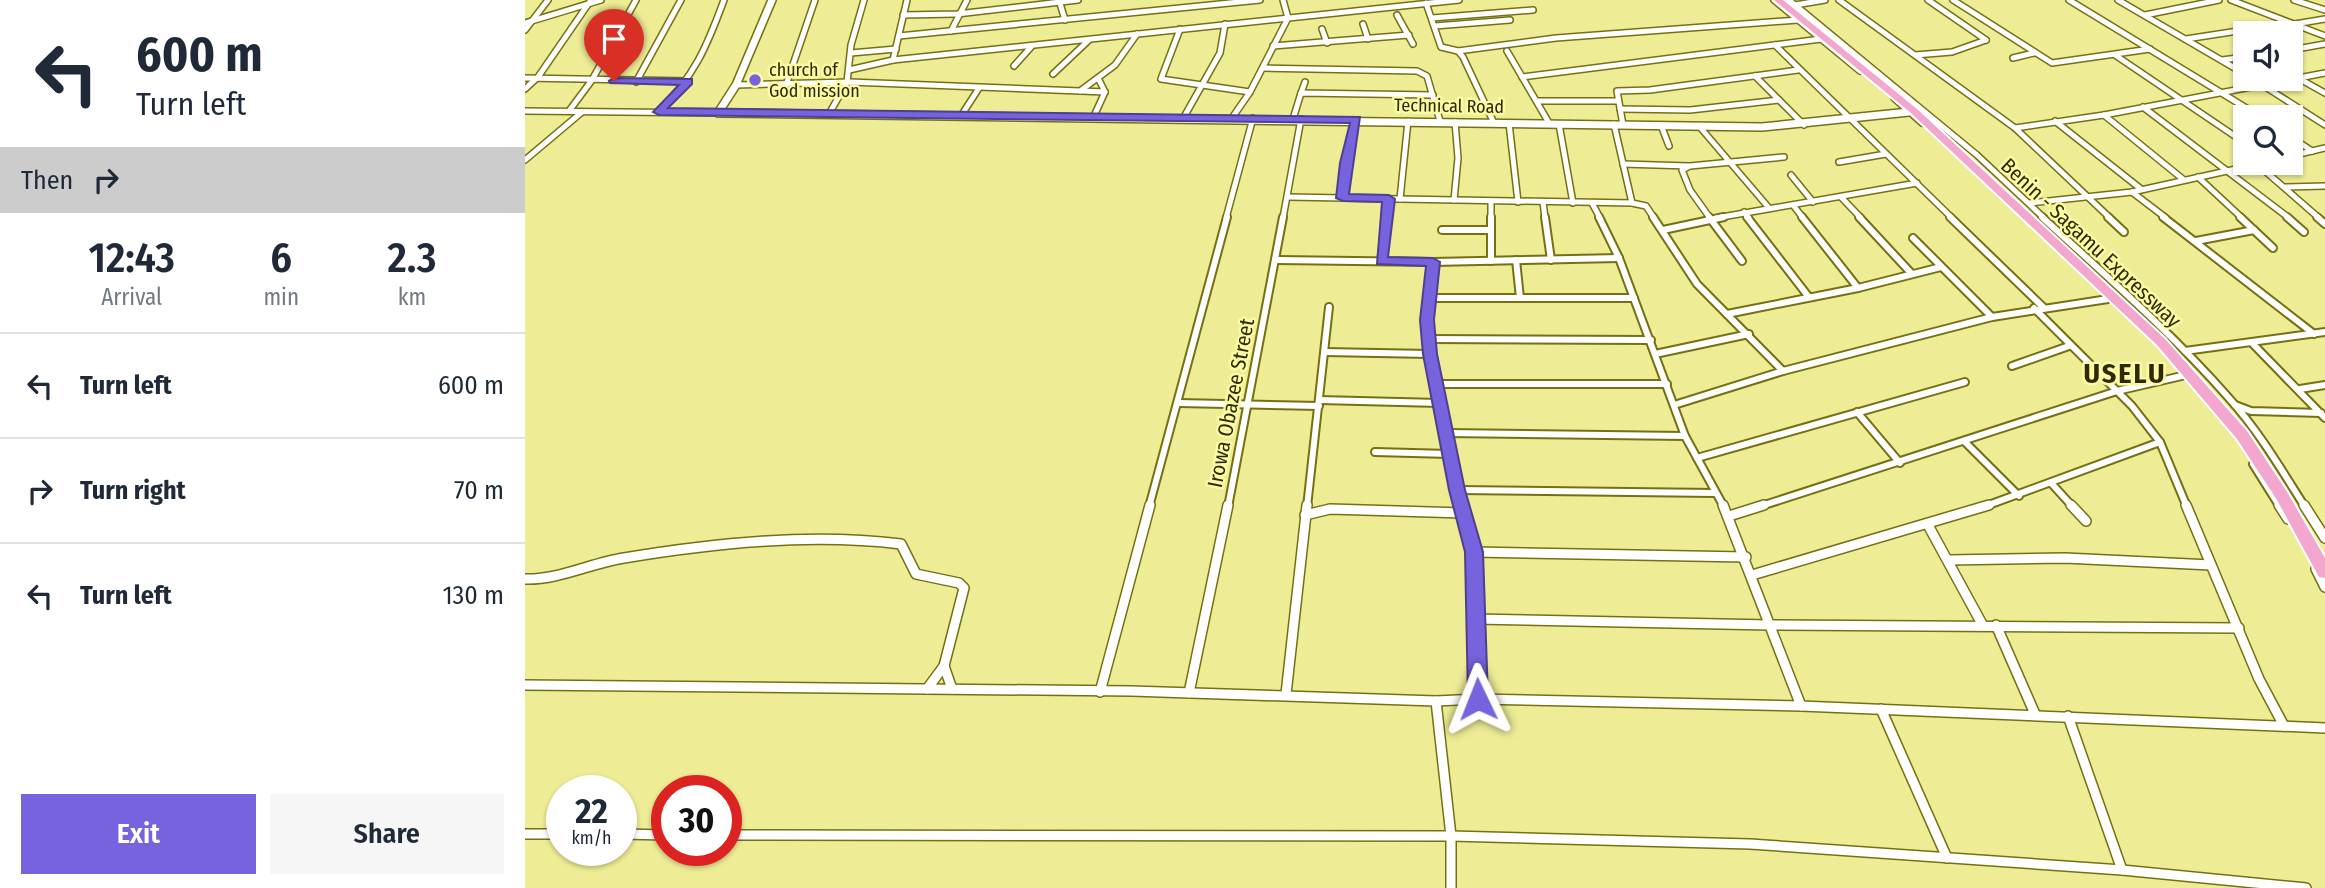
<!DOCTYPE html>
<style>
body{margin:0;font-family:"Fira Sans Condensed",sans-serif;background:#f6f6f7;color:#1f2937;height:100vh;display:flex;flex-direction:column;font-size:26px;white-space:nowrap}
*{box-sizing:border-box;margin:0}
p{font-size:23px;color:#747a83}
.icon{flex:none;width:38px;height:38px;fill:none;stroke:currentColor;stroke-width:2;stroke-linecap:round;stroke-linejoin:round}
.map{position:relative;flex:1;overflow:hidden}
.details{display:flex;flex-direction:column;background:#fff;width:525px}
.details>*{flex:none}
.top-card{background:#fff;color:#1f2937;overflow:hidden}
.tools{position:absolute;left:1708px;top:21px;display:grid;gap:14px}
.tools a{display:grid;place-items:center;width:70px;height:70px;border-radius:0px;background:#fff;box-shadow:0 2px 5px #0004;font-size:35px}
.speed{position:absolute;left:21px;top:775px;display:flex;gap:14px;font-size:35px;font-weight:700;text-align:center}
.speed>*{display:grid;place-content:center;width:91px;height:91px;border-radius:50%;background:#fff;box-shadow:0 2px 5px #0004;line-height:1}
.speed small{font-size:18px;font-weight:400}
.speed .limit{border:10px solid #d22;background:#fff;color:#111}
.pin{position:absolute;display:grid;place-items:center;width:60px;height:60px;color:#fff;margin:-72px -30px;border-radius:50% 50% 50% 0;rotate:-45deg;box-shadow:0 0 7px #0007}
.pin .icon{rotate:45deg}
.me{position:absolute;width:77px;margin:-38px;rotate:358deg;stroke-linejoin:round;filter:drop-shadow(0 0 5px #0008)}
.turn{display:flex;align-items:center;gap:24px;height:147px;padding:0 21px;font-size:32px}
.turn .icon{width:91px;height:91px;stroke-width:2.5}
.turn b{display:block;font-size:49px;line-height:60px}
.then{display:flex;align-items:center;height:66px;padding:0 21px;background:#0003;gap:14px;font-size:26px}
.eta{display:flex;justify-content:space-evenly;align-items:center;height:119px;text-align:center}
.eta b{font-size:42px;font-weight:600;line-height:49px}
.action{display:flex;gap:14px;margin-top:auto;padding:14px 21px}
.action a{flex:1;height:80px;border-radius:0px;background:#7863de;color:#fff;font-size:28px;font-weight:600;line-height:80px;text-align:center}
.action a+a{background:#f6f6f7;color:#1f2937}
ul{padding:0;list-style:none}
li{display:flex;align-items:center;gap:21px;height:105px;padding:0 21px;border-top:2px solid #e0e1e3}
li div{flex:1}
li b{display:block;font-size:26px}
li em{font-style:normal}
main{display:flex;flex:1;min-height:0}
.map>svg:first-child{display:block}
</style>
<main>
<section class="details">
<div class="top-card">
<div class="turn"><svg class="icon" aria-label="left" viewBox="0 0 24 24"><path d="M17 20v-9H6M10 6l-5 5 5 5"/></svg><div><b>600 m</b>Turn left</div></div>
<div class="then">Then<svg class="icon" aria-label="right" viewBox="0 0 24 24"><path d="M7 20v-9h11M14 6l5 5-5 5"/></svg></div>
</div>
<div class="eta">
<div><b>12:43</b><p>Arrival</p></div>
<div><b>6</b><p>min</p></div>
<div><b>2.3</b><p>km</p></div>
</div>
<ul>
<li><svg class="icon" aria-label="left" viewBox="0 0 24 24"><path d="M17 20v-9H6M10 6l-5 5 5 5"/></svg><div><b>Turn left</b></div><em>600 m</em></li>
<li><svg class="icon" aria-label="right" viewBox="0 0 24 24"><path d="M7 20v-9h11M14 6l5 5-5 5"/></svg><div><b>Turn right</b></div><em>70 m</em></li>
<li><svg class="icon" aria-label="left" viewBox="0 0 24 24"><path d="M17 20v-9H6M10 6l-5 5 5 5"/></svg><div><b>Turn left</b></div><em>130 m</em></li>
</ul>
<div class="action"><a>Exit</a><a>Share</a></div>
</section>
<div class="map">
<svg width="1800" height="888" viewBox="0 0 1800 888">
<rect width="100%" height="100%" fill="#eeec95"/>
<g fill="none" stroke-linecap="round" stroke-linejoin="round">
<defs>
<g id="street-far2">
<path d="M534 0 540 20"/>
<path d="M1249 0 1335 71"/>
<path d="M1264 0 1452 155 1519 218"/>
<path d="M1314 0 1490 128 1585 218"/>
<path d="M1403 0 1461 40"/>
<path d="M1428 0 1527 63 1625 49"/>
<path d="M1544 0 1736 117"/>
<path d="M1593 0 1720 74"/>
<path d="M1706 0 1800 36"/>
<path d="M1769 0 1800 10"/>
<path d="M901 3 916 47 933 51 938 57 969 123"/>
<path d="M1270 5 1300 0"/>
<path d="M378 15 432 14 553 0"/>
<path d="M872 15 888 44"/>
<path d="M1620 15 1694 0"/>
<path d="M907 18 1008 10"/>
<path d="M0 23 76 0"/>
<path d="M838 24 843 39"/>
<path d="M1770 24 1800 19"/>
<path d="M910 26 985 20"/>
<path d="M655 29 636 79 725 92"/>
<path d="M797 29 802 43"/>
<path d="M0 30 23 0"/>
<path d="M426 31 442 0"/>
<path d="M374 36 735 0"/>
<path d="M1661 39 1765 23"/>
<path d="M1250 45 1427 218"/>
<path d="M748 46 884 35"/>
<path d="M1766 50 1800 44"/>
<path d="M933 51 1031 38 1273 20"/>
<path d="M982 51 1024 123"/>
<path d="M326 53 371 49"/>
<path d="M1390 55 1427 52 1461 40"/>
<path d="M1590 55 1720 143"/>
<path d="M1488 58 1509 53"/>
<path d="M368 60 382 0"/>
<path d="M1697 60 1720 57"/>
<path d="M489 66 506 47"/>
<path d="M738 68 892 71 902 76 915 121"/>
<path d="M324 70 368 60 934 0"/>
<path d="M528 74 564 40"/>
<path d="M1230 76 1279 125"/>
<path d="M997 77 1296 39"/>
<path d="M0 78 163 81"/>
<path d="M1773 78 1800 93"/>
<path d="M1728 79 1800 125"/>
<path d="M111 82 156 0"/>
<path d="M211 85 325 82 555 91 590 65 612 34"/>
<path d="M261 85 290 0"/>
<path d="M0 89 13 77 66 0"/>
<path d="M556 91 580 92 574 80"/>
<path d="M776 93 780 82"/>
<path d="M1369 98 1397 123"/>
<path d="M1013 101H1093"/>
<path d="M1618 107 1764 218"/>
<path d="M1095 109 1165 110 1254 100"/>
<path d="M0 111 193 113"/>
<path d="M44 111 67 80 111 0"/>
<path d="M134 112C170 74 181 49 199 0"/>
<path d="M304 114 322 82 326 45 339 0"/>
<path d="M1579 115 1659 180"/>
<path d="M436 116 454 88"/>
<path d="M569 116 580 92"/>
<path d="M659 117 695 53 700 24"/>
<path d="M707 118 725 92 763 18 758 0"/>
<path d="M768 119 776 93 908 95"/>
<path d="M1530 121 1616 189"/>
<path d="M984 123 993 202"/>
<path d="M1034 124 1048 203"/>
<path d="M1089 124 1107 203"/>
<path d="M1098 125 1092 91 1125 90 1273 70"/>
<path d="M1136 125 1144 146"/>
<path d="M1174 126 1244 208"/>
<path d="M1490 128 1579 115 1800 73"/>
<path d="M1766 137 1787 151"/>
<path d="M1766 156 1800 148"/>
<path d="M0 160 57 112"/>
<path d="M1314 162 1361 154"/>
<path d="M1098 164 1164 166"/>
<path d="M1732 164 1794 218"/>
<path d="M1266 175 1288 202"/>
<path d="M1673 177 1717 218"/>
<path d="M1760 187 1800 186"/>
<path d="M1607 192 1641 218"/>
<path d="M763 197 1107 203 1121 206 1129 218"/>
<path d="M1316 197 1336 218"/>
<path d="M818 198 821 163 831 120"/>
<path d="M875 199 883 121"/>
<path d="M929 200 933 158 930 122"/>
<path d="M966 202V218"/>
<path d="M1018 202 1020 218"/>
<path d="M1067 203 1075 218"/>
<path d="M1504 203 1607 192 1738 163"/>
<path d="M1268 205 1278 218"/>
<path d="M1219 212 1224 218"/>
<path d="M701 218 728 118"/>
<path d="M758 218 776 119"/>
<path d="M862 218 864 199"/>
<path d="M1185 218 1165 190 1157 170 1165 166 1259 157"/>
<path d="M1191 218 1392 183"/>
</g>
<g id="street-far1">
<path d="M966 217V261"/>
<path d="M1020 217 1026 260"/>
<path d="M1074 217 1094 258 1160 436 1199 507"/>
<path d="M1128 217 1172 284 1258 371"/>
<path d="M1184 217 1217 261"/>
<path d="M1222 217 1283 296"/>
<path d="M1277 217 1333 288"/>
<path d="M1334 217 1386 273"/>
<path d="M1425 217 1518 307"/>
<path d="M1517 217C1580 275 1646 332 1703 397 1733 430 1756 469 1780 507"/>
<path d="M1583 217 1599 232"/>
<path d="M1638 217 1789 334"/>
<path d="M1715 217 1748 248"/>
<path d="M1762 217 1779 232"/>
<path d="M1792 217 1800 224"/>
<path d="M917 230H966"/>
<path d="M1138 230 1199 217"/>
<path d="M1388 238 1467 317"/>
<path d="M1671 241 1729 230"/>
<path d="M752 260 908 262 1094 258"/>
<path d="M991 260 995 298"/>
<path d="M856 261 862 217"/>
<path d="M908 262 902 320 905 354 937 507"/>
<path d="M905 298H1109"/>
<path d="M1509 308 1607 406 1635 442 1662 507"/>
<path d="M1202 314 1333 288 1416 267"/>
<path d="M904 339 1126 340"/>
<path d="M1728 344 1800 418"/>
<path d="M1660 351 1800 332"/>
<path d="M800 352 905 354"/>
<path d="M1130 354 1224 334"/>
<path d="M1487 366 1544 346"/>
<path d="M913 384H1142"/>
<path d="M1775 389 1800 385"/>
<path d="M794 400 915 403"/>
<path d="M654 403 794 406"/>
<path d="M1149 405 1258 371 1467 317 1583 299"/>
<path d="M1710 405 1726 411 1796 413"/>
<path d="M1332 412 1375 463"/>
<path d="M921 433 1160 436"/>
<path d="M1439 441 1494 496"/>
<path d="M850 452 925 454"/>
<path d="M1172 458 1440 382"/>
<path d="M1728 464 1755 507"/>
<path d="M1527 484 1548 507"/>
<path d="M932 490 1190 493"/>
<path d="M624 507 702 217"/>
<path d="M703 507 758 217"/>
<path d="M782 507 804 307"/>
<path d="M1233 507 1592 391 1661 375"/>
<path d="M1458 507 1635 442"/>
</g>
<g id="street">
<path d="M936 505 949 552 953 699"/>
<path d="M1198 505 1276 706"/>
<path d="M1546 505 1561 521"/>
<path d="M1661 505 1734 679 1759 726"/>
<path d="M1754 505 1763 519"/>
<path d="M1779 505 1800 538"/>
<path d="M780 515 805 509 939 513"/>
<path d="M1204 516 1239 505"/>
<path d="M1403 525 1457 624"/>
<path d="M949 552 1221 557"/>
<path d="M1424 560 1540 558 1686 565"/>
<path d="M1791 569 1800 587"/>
<path d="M1227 575 1464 505"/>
<path d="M0 579C34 580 66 563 99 558 189 543 285 533 376 544L391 574 434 583 439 588 419 666 402 689"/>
<path d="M950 619 1245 625 1714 628"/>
<path d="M1471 625 1510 714"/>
<path d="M419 666 427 689"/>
<path d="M0 685 606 691 911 701 953 699 1276 706 1800 728"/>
<path d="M575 692 625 505"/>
<path d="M664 693 703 505"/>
<path d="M761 694 782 505"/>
<path d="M911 701 926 836V888"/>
<path d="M1356 709 1422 858"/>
<path d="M1543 716 1597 870"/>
<path d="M0 834H37"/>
<path d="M96 834 142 835"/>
<path d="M201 835 926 836 1225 844 1597 870 1781 888"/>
</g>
<g id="secondary">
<path d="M193 113 1237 127 1384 112"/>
<path d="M193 113 211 85 247 0"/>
</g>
<path id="highway" d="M1249 0H1258L1392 109 1640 339 1722 431 1762 492 1800 558V578L1794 577 1752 500 1712 439 1632 345 1386 113Z"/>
</defs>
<use href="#street-far2" stroke="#757113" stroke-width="8"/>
<use href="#street-far1" stroke="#757113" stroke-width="10"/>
<use href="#street" stroke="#757113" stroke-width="12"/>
<use href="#secondary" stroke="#757113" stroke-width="10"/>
<use href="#highway" stroke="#fff" stroke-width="4"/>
<use href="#street-far2" stroke="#fff" stroke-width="5"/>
<use href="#street-far1" stroke="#fff" stroke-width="6"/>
<use href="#street" stroke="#fff" stroke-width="9"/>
<use href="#secondary" stroke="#fff" stroke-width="7"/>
<use href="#highway" fill="#f3a7cf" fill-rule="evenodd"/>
</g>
<path fill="#7863de" stroke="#4e4090" stroke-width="2" d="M89 78 167 79V84L143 108 835 117 824 194 864 195 870 199 863 257 908 258 915 262 909 320 912 354 940 490 958 552 963 699 960 705 953 708 946 705 943 699 940 552 924 490 898 354 895 320 901 266 852 264 857 202 818 201 811 198 815 163 825 123 134 115 128 112 154 85 85 83 84 81Z"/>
<circle fill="#7863de" stroke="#fcfaa2" stroke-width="2.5" cx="230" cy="80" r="7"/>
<g text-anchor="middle" stroke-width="5" stroke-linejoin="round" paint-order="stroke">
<g font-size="18" fill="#2c2b05" stroke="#fcfaa2" text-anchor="start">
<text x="244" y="76">church of<tspan x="244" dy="21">God mission</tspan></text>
</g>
<g font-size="18" fill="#2c2b05" stroke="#fcfaa2">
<text transform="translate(924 106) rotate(1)" y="6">Technical Road</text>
</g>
<g font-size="21" fill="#2c2b05" stroke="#fcfaa2">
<text transform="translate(1566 243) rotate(43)" y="7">Benin - Sagamu Expressway</text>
<text transform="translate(706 403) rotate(-79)" y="7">Irowa Obazee Street</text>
</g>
<g font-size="28" font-weight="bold" letter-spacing="2" fill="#2c2b05" stroke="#fcfaa2">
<text x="1600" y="383">USELU</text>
</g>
</g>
</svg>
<div class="tools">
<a><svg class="icon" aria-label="sound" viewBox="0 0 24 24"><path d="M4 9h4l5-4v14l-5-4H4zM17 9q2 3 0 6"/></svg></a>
<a><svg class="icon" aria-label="search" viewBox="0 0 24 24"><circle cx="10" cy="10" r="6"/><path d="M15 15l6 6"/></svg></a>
</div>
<div class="speed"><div>22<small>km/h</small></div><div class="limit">30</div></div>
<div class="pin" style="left:89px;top:81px;background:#d93025"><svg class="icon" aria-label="arrive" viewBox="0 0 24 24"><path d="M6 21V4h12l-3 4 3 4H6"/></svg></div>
<svg class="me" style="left:953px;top:699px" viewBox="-20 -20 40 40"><path d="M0-17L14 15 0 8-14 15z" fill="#7863de" stroke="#fff" stroke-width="4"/></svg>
</div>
</main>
